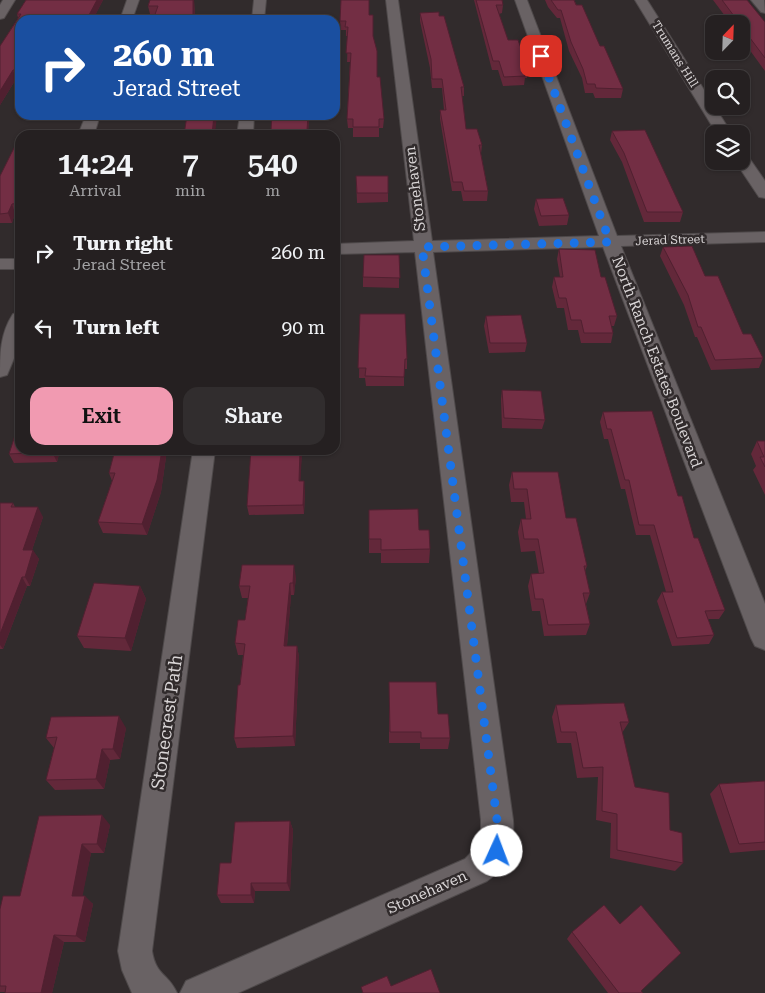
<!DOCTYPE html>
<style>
body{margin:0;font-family:"Roboto Serif",serif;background:#312d2e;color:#f1f3f6;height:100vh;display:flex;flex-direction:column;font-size:19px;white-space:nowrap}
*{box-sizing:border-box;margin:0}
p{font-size:16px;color:#a3a3a5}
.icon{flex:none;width:28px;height:28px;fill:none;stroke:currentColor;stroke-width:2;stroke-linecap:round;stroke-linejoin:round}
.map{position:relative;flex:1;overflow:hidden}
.details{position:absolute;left:15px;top:130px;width:325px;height:325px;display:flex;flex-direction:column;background:#252021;border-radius:15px;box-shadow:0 1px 4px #0004,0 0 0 1px #423e3f}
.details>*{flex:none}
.hud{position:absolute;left:15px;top:15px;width:325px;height:105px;border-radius:15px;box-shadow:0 1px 4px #0004,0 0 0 1px #423e3f;background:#1a4fa0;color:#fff;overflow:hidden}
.needle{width:32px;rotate:23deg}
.fabs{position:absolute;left:705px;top:15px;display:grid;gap:10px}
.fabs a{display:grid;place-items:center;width:45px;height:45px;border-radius:10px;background:#252021;box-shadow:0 1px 4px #0004,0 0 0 1px #423e3f;font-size:25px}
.pin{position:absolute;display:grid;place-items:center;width:42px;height:42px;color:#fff;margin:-21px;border-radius:10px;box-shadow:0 2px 8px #0006}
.me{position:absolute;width:55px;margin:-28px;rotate:2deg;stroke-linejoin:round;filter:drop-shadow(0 0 4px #0008)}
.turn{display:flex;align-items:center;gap:18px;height:105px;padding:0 15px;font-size:22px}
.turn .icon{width:65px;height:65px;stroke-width:2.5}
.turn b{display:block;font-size:35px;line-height:42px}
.eta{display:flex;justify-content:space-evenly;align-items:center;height:85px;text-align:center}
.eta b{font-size:30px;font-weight:600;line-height:35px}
.cta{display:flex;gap:10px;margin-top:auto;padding:10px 15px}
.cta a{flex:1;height:58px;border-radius:15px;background:#f19ab1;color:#111;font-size:20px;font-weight:600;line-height:58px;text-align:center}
.cta a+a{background:#312d2e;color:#f1f3f6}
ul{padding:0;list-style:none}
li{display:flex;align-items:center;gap:15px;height:75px;padding:0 15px}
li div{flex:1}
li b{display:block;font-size:19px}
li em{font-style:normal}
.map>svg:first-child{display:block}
</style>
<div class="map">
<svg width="765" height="993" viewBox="0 0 765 993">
<rect width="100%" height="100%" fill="#312b2c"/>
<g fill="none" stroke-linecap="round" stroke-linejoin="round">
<defs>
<g id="minor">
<path d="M3 0H15L4 18 0 19V5Z"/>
<path d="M127 0H139L132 20H120Z"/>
<path d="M254 0H266L264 20H252Z"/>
<path d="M386 0H398L432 241 599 236 515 0H527L617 236 765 232V242L621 246 765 604V650L755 646 751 638 603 247 433 252 513 820C515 845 508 867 487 881L238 993H180L186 981 465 859 481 842V820L415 252 335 254V244L414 241Z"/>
<path d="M635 0H647L732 134H717Z"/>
<path d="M751 0H764L765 13 761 12Z"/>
<path d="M86 115H100L94 135H78Z"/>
<path d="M240 115H254L253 135H237Z"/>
<path d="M741 153 747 155 765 181V198L759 197 735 161H741Z"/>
<rect x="0" y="259" width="20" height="10"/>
<path d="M20 312V344L7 375 0 377C0 354 0 334 13 314Z"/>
<path d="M193 450H215L152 951C156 976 168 973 177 993H132L122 970 118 951Z"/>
</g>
</defs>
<use href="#minor" stroke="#4e494a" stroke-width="2"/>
<use href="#minor" fill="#696264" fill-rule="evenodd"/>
</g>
<g fill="#63283a">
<path d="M26 0H103L95 15H98L99 20H20V79H16L0 105V46L18 18 17 14Z"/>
<path d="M150 0H194L195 17H231V20H153L155 14H150L148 6Z"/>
<path d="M474 0H502L503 5 502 13 499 14 508 40 528 68 527 78H525L524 85 503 86 498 70H492Z"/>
<path d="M545 0H574L623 89 621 98H595L593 93H585L582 78 569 51 560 18H557L548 7Z"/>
<path d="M713 0H747L765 22V71L741 38V24H731Z"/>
<path d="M420 13 439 16 464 87V96H462L466 129 482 145 481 154 488 191 487 201H463L461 191H452L440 119V110H444L442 88H432L430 68 420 21Z"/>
<path d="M369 15 373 36 377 77 384 119 383 128H379V137H353V128H348L347 119 350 62H347L348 36H346V30H341L340 21Z"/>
<path d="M309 115 308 135H272L271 130Z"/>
<path d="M612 131 683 212 680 222H644L622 162 610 140Z"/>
<path d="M20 138V213H15L12 223H0V176Z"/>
<path d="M356 176 388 193V202L357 203Z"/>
<path d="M536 199 569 215 567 225 539 226 534 209Z"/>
<path d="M663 247 705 276 743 334 763 358 759 368 711 370 697 337H695L684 305 660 256Z"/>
<path d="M559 249 601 277 617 316 614 326H612L613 333 611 343H581L578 330H568L564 308H557L552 287 554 277H560L557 259Z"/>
<path d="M399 255V288L363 287V277Z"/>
<path d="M360 314 407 359V369H404V386H366L365 378H359Z"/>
<path d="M486 316 527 343 525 352 489 353 484 326Z"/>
<path d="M502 390 545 420 542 429 502 428 501 399Z"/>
<path d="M603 412 678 496 694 538 725 610 719 619H708L714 635 709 644 672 646 657 601 662 592H666L650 535H636L625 489H621L608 439H604L600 422Z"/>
<path d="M757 441H765V495L753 470 756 466 751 454Z"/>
<path d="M60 450 57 462 14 463 9 454Z"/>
<path d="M112 450H167L161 492 147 535 103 533 98 522 112 481 109 473 114 455Z"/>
<path d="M251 450H302L300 481 305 491 304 514 249 515 247 506Z"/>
<path d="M512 472 566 518 587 566 585 571 590 593 586 604 590 624 586 635 544 636 540 611H532L528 586 531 574H539L535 551 521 552 518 532 521 519H526L524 502H511L509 485Z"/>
<path d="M0 503H13L15 507 43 517 32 550 39 559 30 586H27L3 649H0Z"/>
<path d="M369 510 430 549 429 563H381V553H369Z"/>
<path d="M296 577 294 595H291L287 646H297L299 657 295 746 237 748 234 738 243 655H238L235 643 245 620 248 598H242L239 586Z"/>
<path d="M140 586 146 599 131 651 84 648 77 636Z"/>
<path d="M389 682 438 714 450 738 448 749H420V743H389Z"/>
<path d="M556 705 629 722 622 733 635 787 670 830 683 863 675 871 610 858 611 823 596 820 598 777 577 778 571 743H557L552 717Z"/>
<path d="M126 728 120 759 110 760 104 789 55 790 46 780 54 748 46 738Z"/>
<path d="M765 781V850L730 853 710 794 719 784Z"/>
<path d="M39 816 110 825 104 853H91L82 896 93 904 85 942H64L52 993H5V992H0V909L20 896Z"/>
<path d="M290 821 293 830 290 891H255L254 903H221L217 895 231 863Z"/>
<path d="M572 932 641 991 643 993H608L567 939Z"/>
</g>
<g fill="#502030">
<path d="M97 0H103L93 20 89 15Z"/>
<path d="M193 0H194L195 20 193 17Z"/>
<path d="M13 70 16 79 0 105V91Z"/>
<path d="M214 115H217L215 135H212Z"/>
<path d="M308 115H309L308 135 307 130Z"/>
<path d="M12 204 15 213 12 223 8 213Z"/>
<path d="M53 450H60L57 462 52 452Z"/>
<path d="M162 450H167L161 492 147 535 142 524Z"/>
<path d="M300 450H302V452L300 491 299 481Z"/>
<path d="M304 481 305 491 304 514 303 505Z"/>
<path d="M38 507 43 517 29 559 23 550Z"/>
<path d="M33 550 39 559 30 586 25 577Z"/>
<path d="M294 565 296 577 294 595 293 583Z"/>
<path d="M22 577 27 586 3 649 0 645V634Z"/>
<path d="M290 583 291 595 286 657 284 646Z"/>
<path d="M140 586 146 599 131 651 125 638Z"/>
<path d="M297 646 299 657 295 746 293 736Z"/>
<path d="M119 716 126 728 120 759 113 749Z"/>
<path d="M102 749 110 760 104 789 96 779Z"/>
<path d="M102 815 110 825 104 853 97 844Z"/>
<path d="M290 821 293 830 290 891 287 883Z"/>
<path d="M82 844 91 853 81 904 72 896Z"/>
<path d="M251 883 255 891 254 903 251 895Z"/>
<path d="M85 896 93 904 85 942 76 936Z"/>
<path d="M54 935 64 942 52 993H41Z"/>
</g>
<g fill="#732e44" stroke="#502030">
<path d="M26 0H97L89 15H98L96 20H20V70H13L0 91V46L21 14H17Z"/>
<path d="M150 0H193V17H231L230 20H153L158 6H148Z"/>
<path d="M341 0H369V15H373V36L377 51V77H380L384 119H379V127H353V119H347L351 53H346L348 27H345L346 21H340Z"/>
<path d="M476 0H502L503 5H496L508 40H518L528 68 522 69 525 76 504 77 499 61H493Z"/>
<path d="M551 0H574L576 5H582L600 46H604L623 89 596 88 595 84H587L583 69 571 42 561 10H558Z"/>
<path d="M722 0H747L765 22V58L741 26V24H740Z"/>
<path d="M439 12V16H444L464 87H461L466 129H477L482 145H479L488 191H464L462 182H453L440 110H446L442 79H432L431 59 420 13Z"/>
<rect x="280" y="18" width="25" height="2"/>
<path d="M187 115H214L212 135H184Z"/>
<path d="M272 115H308L307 130H305V135H273V130H271Z"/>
<path d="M645 130 683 212H647L624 153 612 131Z"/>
<path d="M119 134H137L136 135H119Z"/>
<path d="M19 138H20V203L12 204 8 213 0 214V176Z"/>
<path d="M356 176H388V193H357Z"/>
<path d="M563 198 569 215 541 216 536 199Z"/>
<path d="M692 246 705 276H718L743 334H751L763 358 715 360 701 327H698L688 295 663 247Z"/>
<path d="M559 249 595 250 601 277H605L617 316H609L613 333H584L581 320H571L566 298H559L554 277H563Z"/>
<path d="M364 255H399L400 278 363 277Z"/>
<path d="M360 314H405L407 359H405L404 377 365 376 366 368H358Z"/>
<path d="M521 315 527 343H490L486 316Z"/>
<path d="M502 390 541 391 545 420 504 418Z"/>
<path d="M652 411 678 496H682L694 538H698L725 610 705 611 714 635 677 638 662 592H673L654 525H639L629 480H625L611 429H607L603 412Z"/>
<path d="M18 426H20V450H53L52 452 9 454Z"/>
<path d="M757 441H765V467L760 457H764Z"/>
<path d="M115 450H162L157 480 142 524 98 522 115 473H109Z"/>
<path d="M251 450H300L299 481H304L303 505 247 506Z"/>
<path d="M512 472H558L566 518H576L587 566H584L590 593H583L590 624 548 625 543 599H535L531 574 544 573 538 539H524L521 519H531L527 489H514Z"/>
<path d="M0 503H13L11 507H38L23 550H33L25 577H22L0 634Z"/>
<path d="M418 509 419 530H429L430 549 381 550V539H369V510Z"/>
<path d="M242 565H294L293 583H290L284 646H297L293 736 234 738 238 685H240L245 644 235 643 238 620H245L250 586H239Z"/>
<path d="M94 583 140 586 125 638 77 636Z"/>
<path d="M389 682H436L438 714H448L450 738H421V732H390Z"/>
<path d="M624 703 629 722H620L635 787 669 793 670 830 682 833 683 863 617 850V814L602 811 603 767 583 768 576 732H561L556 705Z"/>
<path d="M119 716 113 749H102L96 779 46 780 57 737 46 738 51 717Z"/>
<path d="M765 781V842L739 844 719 784Z"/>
<path d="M102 815 97 844H82L72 896H85L76 936 54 935 41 993H5L6 986H0V909L3 896H20L39 816Z"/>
<path d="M290 821 287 883H251V895H217L220 863H231L235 822Z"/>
<path d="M604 905 620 924 641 905 681 953 641 991 643 993H619L572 932Z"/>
<path d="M431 969 440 993H363L361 987 387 976 391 986Z"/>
</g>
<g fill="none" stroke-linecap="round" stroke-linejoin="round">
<path stroke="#1a73e8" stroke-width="9" stroke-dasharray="0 16.2" d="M497 851 499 835 497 820 422 247 610 242 541 56"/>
</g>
<g text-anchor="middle" stroke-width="5" stroke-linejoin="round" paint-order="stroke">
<g font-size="12" fill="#d9d5d6" stroke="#312b2c">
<text transform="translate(675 54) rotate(58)" y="4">Trumans Hill</text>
<text transform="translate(670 240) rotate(-2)" y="4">Jerad Street</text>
</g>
<g font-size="15" fill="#d9d5d6" stroke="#312b2c">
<text transform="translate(415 189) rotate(-97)" y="5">Stonehaven</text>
<text transform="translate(657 362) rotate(69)" y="5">North Ranch Estates Boulevard</text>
<text transform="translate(427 892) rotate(-24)" y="5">Stonehaven</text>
</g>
<g font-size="18" fill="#d9d5d6" stroke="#312b2c">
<text transform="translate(167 722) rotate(-82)" y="6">Stonecrest Path</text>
</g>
</g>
</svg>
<div class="fabs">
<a><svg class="needle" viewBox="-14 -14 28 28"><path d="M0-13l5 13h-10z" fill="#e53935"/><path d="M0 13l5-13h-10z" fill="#a3a3a5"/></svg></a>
<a><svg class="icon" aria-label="search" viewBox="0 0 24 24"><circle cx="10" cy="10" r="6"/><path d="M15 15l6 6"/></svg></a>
<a><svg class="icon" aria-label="layers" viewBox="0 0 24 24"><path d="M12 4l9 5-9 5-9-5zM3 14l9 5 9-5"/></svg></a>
</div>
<div class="pin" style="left:541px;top:56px;background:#d93025"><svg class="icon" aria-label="arrive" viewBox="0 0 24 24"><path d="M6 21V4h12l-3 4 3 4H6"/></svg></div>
<svg class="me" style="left:497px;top:851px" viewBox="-20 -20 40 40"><circle r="19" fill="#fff"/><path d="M0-13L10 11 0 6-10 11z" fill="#1a73e8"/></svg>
<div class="hud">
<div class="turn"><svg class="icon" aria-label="right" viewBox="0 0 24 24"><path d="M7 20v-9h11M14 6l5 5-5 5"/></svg><div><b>260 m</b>Jerad Street</div></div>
</div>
<section class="details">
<div class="eta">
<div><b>14:24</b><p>Arrival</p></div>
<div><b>7</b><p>min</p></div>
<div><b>540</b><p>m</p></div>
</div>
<ul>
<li><svg class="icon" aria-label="right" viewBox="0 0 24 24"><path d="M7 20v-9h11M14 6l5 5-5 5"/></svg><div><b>Turn right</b><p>Jerad Street</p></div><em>260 m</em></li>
<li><svg class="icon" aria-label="left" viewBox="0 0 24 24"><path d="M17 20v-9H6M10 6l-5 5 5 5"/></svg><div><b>Turn left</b></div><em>90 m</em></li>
</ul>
<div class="cta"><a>Exit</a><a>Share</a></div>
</section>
</div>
